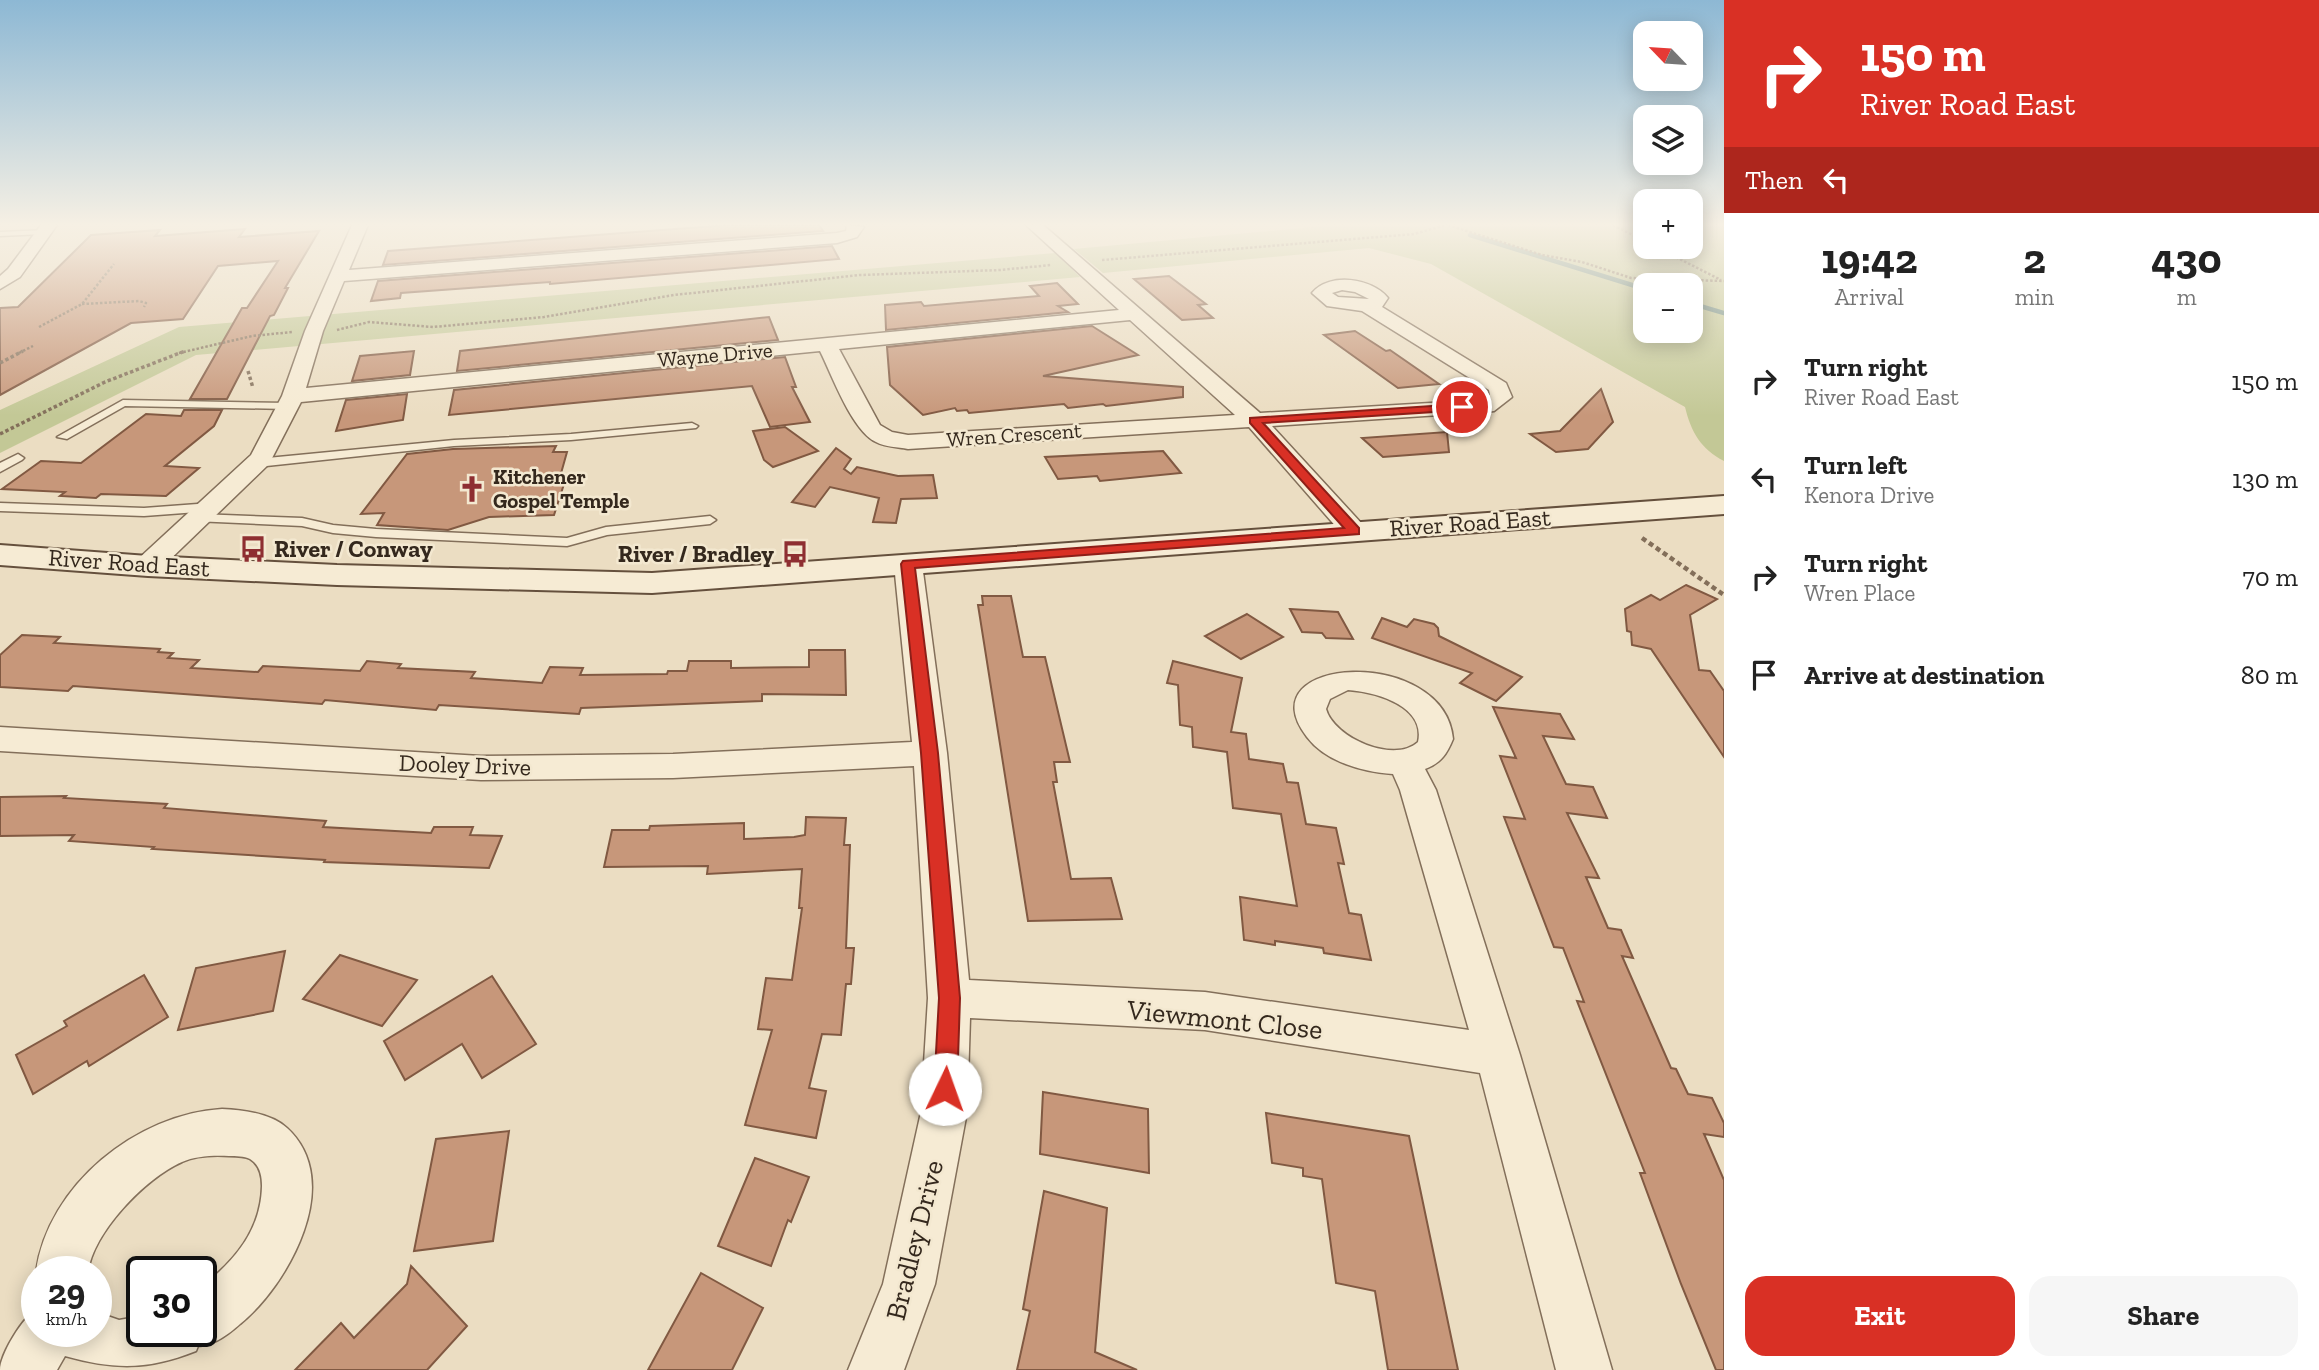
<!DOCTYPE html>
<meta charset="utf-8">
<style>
body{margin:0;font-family:"Zilla Slab",serif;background:#f6f6f6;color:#222;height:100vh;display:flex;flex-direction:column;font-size:26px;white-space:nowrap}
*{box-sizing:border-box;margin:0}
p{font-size:23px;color:#767676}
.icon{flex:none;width:38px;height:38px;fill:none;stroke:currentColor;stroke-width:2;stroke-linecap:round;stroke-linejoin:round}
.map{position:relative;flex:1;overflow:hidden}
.sheet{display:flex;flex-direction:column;background:#fff;width:595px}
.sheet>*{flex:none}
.guide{background:#d93025;color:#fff;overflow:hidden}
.needle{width:46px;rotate:295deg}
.buttons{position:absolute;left:1633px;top:21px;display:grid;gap:14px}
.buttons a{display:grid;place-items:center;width:70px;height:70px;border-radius:14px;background:#fff;box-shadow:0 4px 18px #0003;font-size:35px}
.speed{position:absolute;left:21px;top:1256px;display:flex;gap:14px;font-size:35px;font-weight:700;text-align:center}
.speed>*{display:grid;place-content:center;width:91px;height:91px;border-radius:50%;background:#fff;box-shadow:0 4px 18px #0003;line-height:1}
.speed small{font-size:18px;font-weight:400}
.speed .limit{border:4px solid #111;border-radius:10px;background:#fff;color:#111}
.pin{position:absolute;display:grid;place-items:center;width:60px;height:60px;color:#fff;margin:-30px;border:4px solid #fff;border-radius:50%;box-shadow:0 2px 7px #0007}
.me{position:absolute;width:77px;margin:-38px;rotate:3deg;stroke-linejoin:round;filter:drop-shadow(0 0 5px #0008)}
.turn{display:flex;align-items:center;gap:24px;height:147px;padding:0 21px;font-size:32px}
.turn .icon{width:91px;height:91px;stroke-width:2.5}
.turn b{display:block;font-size:49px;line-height:60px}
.then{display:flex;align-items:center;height:66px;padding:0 21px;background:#0003;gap:14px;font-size:26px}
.eta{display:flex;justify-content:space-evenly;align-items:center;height:119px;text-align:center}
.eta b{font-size:42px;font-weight:700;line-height:49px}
.button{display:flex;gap:14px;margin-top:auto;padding:14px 21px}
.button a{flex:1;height:80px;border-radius:21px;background:#d93025;color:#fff;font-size:28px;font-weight:700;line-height:80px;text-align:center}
.button a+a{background:#f6f6f6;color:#222}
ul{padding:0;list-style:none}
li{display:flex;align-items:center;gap:21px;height:98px;padding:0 21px}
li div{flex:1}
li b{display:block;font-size:26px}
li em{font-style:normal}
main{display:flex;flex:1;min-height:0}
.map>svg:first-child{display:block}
</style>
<main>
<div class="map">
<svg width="1724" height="1370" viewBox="0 0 1724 1370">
<rect width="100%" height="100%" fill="#ebddc2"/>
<g fill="#c3c896" fill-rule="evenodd">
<path d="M1316 225H1645V247H1690L1691 225H1724V461C1701 449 1691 432 1685 407L1431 264 1369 248 1103 273 1074 249 1324 226ZM1645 285H1690V331H1645Z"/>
<path d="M1055 253 1080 277 196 355 0 453V410L179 327Z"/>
</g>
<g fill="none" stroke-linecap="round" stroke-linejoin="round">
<g stroke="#6c8b82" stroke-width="4.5">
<path d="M1470 235 1645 289"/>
<path d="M1690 303 1724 313"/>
</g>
</g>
<g fill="#c7977a" stroke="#815942" stroke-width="2">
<path d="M727 225H819L823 231 383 265 388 251Z"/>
<path d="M245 229 239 237 319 231 285 288H288L274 315 270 316 227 399H190L242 308H247L278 261 218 266 183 319 131 323 0 395V308L18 307 91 235 160 230 155 236Z"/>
<path d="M832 246 839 259 550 284V282L401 293 400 298 371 301 378 281Z"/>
<path d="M1169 276 1206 304 1198 305 1213 318 1182 320 1134 279Z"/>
<path d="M1057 283 1078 304 1058 306 1068 312 886 330 885 305 921 302 924 306 1039 296 1030 286Z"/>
<path d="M769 317 778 340 457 371 460 351Z"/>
<path d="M1092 326 1138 355 1043 376 1183 387V397L1106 406 1103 404 1068 408 1064 404 969 413 967 410 957 411 955 408 923 415 890 385 887 347Z"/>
<path d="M1355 331 1386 351 1390 350 1439 384 1398 388 1324 335Z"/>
<path d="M414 351 410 375 352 381 360 356Z"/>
<path d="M785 357 796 387H792L810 422 770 427 752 386 449 415 454 390Z"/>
<path d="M1601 389 1613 422 1588 449 1556 452 1530 434 1560 431Z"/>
<path d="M407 394 403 420 336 431 346 400Z"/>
<path d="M184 410H222L214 426 165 466 199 468 166 496 101 494 96 498 60 496 65 492 2 489 41 461 81 463 146 414 181 416Z"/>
<path d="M785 427 818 451 773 467 764 460 753 431Z"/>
<path d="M1447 432 1449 452 1383 457 1362 438Z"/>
<path d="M556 446 553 452H567L558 484H564L554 515 489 517 448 530 377 525 384 513 361 514 407 454 453 449Z"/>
<path d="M836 448 851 459 844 469 851 474 857 467 898 476 933 475 937 498 901 499 896 523 873 522 879 498 830 487 815 507 792 502Z"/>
<path d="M1163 451 1181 473 1100 481 1097 476 1058 479 1045 457Z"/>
<path d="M1686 585 1717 599 1690 615 1699 670 1710 671 1724 691V757L1651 649 1632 645 1631 632 1627 631 1625 609 1651 595 1660 600Z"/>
<path d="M982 596H1011L1023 657H1045L1070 762H1054L1057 782H1053L1071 879 1111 878 1122 919 1028 921 978 605H983Z"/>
<path d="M1290 609 1338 612 1353 639 1326 638 1322 633 1302 632Z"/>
<path d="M1247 614 1283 637 1241 659 1205 636Z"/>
<path d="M1382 618 1407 627 1414 619 1434 624 1438 628 1439 636 1522 677 1496 701 1460 683 1472 673 1372 638Z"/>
<path d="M22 635 60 637 54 643 160 649 158 652 173 653 168 658 199 660 191 668 258 672 263 666 360 671 367 661 401 664 398 668 475 672 471 678 542 683 550 667 583 668 580 675 667 674 668 671H687L689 661H731V668L809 667V650H845L846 695 762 694V701L581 708 579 714 439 705 436 710 325 700 322 704 73 686 68 691 0 687V655Z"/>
<path d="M1173 661 1242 678 1231 732 1246 734 1249 759 1283 764 1287 782 1298 783 1306 824 1336 828 1344 864 1338 863 1349 913 1361 915 1371 960 1324 953 1323 948 1275 941V945L1244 940 1240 897 1297 906 1281 814 1233 808 1227 752 1193 747 1192 727 1180 725 1178 685 1167 683Z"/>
<path d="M1493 707 1560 714 1574 739 1543 736 1566 784 1593 787 1607 818 1567 813 1599 878 1586 877 1608 928 1621 930 1633 958 1622 956 1671 1068 1676 1069 1688 1094 1712 1098 1724 1123V1137L1704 1134 1724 1180V1370H1716L1681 1284 1640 1173H1645L1577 1001 1584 1002 1563 948 1554 947 1504 817 1525 819 1500 756 1516 758Z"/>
<path d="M66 796 64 798 167 804 164 808 326 821 323 827 431 833 434 827H473L470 835 502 836 489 868 324 862 325 860 152 849 154 847 69 841 74 835 0 836V797Z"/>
<path d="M806 817 846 818 844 845H850L846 948H854L851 984H846L841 1035 822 1034 809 1088 826 1091 816 1138 745 1125 772 1030 758 1029 766 978 792 980 802 908H799L802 869 707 874 708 866 604 867 612 830H649L650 826 744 823V839L794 837 805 835Z"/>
<path d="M285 951 273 1011 178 1030 196 968Z"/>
<path d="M340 955 417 980 382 1026 303 999Z"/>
<path d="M144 975 168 1017 89 1066 87 1061 33 1094 16 1055 67 1026 64 1021Z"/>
<path d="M492 976 536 1044 482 1078 462 1044 405 1080 384 1041Z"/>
<path d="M1043 1092 1148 1109 1149 1173 1040 1154Z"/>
<path d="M1266 1113 1409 1136 1458 1370H1388L1375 1291 1336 1283 1322 1179 1303 1176V1168L1272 1163Z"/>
<path d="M509 1131 493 1241 414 1251 436 1139Z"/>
<path d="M755 1158 809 1177 791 1222 788 1220 771 1266 718 1246Z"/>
<path d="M1044 1191 1107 1208 1095 1352 1137 1370H1017L1030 1311 1023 1309Z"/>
<path d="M411 1266 467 1326 427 1370H295L341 1323 354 1338 407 1284Z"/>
<path d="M701 1273 763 1308 732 1370H648Z"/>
</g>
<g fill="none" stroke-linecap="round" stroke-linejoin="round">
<defs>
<g id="lane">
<path d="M47 230 44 234 0 236V232Z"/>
<path d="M123 400 288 403 293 406 288 409 125 406 67 439 57 437Z"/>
<path d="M692 423 698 426 696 428 571 440 454 446 257 467 251 463 257 459 454 440 571 434Z"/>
<path d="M18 454 24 458 22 460 0 472V463Z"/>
<path d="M0 503 144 508 211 503 217 507 211 511 144 516 0 511Z"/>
<path d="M199 514 302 518 333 525 376 529 567 538 606 527 710 516 716 520 710 524 607 535 567 546 376 537 333 533 302 526 194 521V515Z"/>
</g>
<g id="street">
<path d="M41 225H57L20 277 0 289V276L8 269Z"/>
<path d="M352 225H368L349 270 837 233 846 231 847 225 864 227 857 237 837 243 344 281 323 331 306 388 1119 310 1026 225H1043L1260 413 1481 400 1490 395 1489 390 1362 311 1327 306 1312 293C1329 272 1372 278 1388 298L1382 307 1506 383 1512 397 1494 411 1486 412 1272 426 1363 525 1367 531 1363 537 1354 539 1345 537 1249 427 908 449C898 447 885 447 876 442 852 431 832 375 820 351L301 402 269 464 157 572 147 574 137 572 133 566 137 560 251 455 282 396 305 331ZM1342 290 1355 292 1369 299 1338 297 1332 293ZM1130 320 1235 415 908 435 892 432 880 425 839 349Z"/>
<path d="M908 556 918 558 922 564 947 753 969 980 1205 992 1469 1030 1400 790 1393 774C1363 772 1326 762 1307 737 1243 655 1445 645 1453 739 1447 754 1441 763 1425 769L1436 790 1520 1055 1612 1370H1556L1480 1073 1205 1030 970 1018 967 1112 935 1284 904 1370H848L883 1284 921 1112 928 998 914 766 673 778 481 780 0 751V727L481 756 673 754 912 742 894 564 898 558ZM1348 690C1376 692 1426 706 1418 742 1394 764 1334 738 1326 709L1330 699Z"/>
<path d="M222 1109C243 1110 271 1113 287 1128 346 1182 288 1285 240 1324 229 1334 213 1346 198 1346L196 1351C148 1370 115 1370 65 1356L57 1370H0C0 1355 23 1316 37 1310V1332H96V1312L119 1320 142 1316V1332H201V1287C235 1261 261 1230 262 1186 262 1176 260 1165 250 1159 244 1156 236 1156 229 1156 214 1155 195 1156 182 1162 145 1178 93 1233 88 1272L37 1274 36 1272C48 1185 137 1114 222 1109Z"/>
</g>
<path id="secondary" d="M1724 496V514L652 593 337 585 148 576 0 565V545L148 556 337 565 652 573Z"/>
</defs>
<use href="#lane" stroke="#836f5a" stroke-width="3"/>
<use href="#street" stroke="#836f5a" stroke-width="3"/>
<use href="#secondary" stroke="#65503d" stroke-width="4"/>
<g stroke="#836f5a" stroke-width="2.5" stroke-dasharray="2.5 2" stroke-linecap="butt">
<path d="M1448 225 1542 255 1582 262 1631 278 1724 281"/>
<path d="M1613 225 1645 241"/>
<path d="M1656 247 1721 280"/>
<path d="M1102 260 1414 234 1446 225"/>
<path d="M82 304 139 301 146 303 144 307"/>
<path d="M39 327 82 304 114 264"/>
<path d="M337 330 369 322 433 327 544 317 674 295 860 275 1000 270 1051 265"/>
<path d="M19 353 33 346"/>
<path d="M179 353 252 336 292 332"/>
</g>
<g stroke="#836f5a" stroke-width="3.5" stroke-dasharray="3.5 2.5" stroke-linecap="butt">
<path d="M0 363 23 351"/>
<path d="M248 371 253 388"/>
<path d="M0 434 105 382 185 351"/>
</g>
<path stroke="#836f5a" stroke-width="4.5" stroke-dasharray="5 3.5" stroke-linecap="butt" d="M1642 538 1724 595"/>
<use href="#lane" fill="#f6ebd4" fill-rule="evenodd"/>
<use href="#street" fill="#f6ebd4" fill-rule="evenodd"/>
<use href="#secondary" fill="#f6ebd4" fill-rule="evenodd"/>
</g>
<linearGradient id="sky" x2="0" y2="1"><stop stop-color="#8db8d4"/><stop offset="0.54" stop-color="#f6f0e4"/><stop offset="1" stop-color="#f6f0e4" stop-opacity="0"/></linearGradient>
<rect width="1724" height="416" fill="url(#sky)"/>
<path fill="#d93025" stroke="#8d1f18" stroke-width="2" d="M1462 404 1465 405V410L1263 423 1359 528V534L915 568 938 753 960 998 957 1089 953 1097 945 1100 937 1097 934 1089 939 998 921 753 901 564 903 561 1344 528 1250 423V418Z"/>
<defs>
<symbol id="church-bare" viewBox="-9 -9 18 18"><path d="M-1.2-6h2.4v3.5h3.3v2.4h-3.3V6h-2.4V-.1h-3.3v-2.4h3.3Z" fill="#8e2e31" stroke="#f3e8d0" stroke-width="2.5" paint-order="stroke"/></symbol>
<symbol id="bus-bare" viewBox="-9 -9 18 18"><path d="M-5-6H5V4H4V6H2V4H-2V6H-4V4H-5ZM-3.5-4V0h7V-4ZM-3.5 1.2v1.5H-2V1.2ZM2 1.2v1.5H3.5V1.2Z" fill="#8e2e31" stroke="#f3e8d0" stroke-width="2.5" paint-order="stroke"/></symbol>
</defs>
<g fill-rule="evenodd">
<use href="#church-bare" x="453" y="470" width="38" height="38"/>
<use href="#bus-bare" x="234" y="530" width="38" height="38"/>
<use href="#bus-bare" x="776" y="535" width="38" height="38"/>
</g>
<g text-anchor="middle" stroke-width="5" stroke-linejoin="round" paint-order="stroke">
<g font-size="21" fill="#34281d" stroke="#f3e8d0">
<text transform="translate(715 355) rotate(-5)" y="7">Wayne Drive</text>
<text transform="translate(1014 435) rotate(-4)" y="7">Wren Crescent</text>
</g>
<g font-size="21" font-weight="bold" fill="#34281d" stroke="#f3e8d0" text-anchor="start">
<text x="493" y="484">Kitchener<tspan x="493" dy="24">Gospel Temple</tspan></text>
</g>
<g font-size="24" fill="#34281d" stroke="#f3e8d0">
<text transform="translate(1470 523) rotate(-4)" y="8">River Road East</text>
<text transform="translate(129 563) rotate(4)" y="8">River Road East</text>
<text transform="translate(465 765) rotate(2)" y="8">Dooley Drive</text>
</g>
<g font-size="24" font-weight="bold" fill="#34281d" stroke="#f3e8d0" text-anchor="start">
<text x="274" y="557">River / Conway</text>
<text x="774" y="562" text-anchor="end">River / Bradley</text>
</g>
<g font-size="28" fill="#34281d" stroke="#f3e8d0">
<text transform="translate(1225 1019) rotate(6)" y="10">Viewmont Close</text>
<text transform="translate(914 1240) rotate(-76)" y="10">Bradley Drive</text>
</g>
</g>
</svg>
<div class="buttons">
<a><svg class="needle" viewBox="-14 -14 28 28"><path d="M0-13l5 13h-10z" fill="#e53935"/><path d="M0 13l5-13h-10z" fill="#767676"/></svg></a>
<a><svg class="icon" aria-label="layers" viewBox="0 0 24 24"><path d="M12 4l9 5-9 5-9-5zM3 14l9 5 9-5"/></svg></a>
<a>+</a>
<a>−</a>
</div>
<div class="speed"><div>29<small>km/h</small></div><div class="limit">30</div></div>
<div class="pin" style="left:1462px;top:407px;background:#d93025"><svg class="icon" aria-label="arrive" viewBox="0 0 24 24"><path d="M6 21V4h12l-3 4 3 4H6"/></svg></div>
<svg class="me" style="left:945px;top:1089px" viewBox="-20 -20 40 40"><circle r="19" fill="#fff"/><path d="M0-13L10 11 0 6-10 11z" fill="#d93025"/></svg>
</div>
<section class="sheet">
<div class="guide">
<div class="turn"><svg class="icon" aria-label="right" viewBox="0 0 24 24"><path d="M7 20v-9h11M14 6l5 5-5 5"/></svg><div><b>150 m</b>River Road East</div></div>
<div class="then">Then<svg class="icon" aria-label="left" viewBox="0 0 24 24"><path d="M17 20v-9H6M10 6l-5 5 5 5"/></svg></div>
</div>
<div class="eta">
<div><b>19:42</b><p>Arrival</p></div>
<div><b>2</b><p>min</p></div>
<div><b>430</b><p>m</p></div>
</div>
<ul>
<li><svg class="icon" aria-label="right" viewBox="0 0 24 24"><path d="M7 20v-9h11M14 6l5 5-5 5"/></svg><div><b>Turn right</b><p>River Road East</p></div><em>150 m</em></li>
<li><svg class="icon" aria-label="left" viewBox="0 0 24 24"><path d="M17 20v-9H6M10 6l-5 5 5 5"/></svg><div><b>Turn left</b><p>Kenora Drive</p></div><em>130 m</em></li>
<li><svg class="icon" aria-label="right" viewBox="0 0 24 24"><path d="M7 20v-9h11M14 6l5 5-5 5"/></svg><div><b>Turn right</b><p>Wren Place</p></div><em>70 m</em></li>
<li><svg class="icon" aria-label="arrive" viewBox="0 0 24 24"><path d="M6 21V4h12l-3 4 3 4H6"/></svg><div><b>Arrive at destination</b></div><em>80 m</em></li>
</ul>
<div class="button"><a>Exit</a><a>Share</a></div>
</section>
</main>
